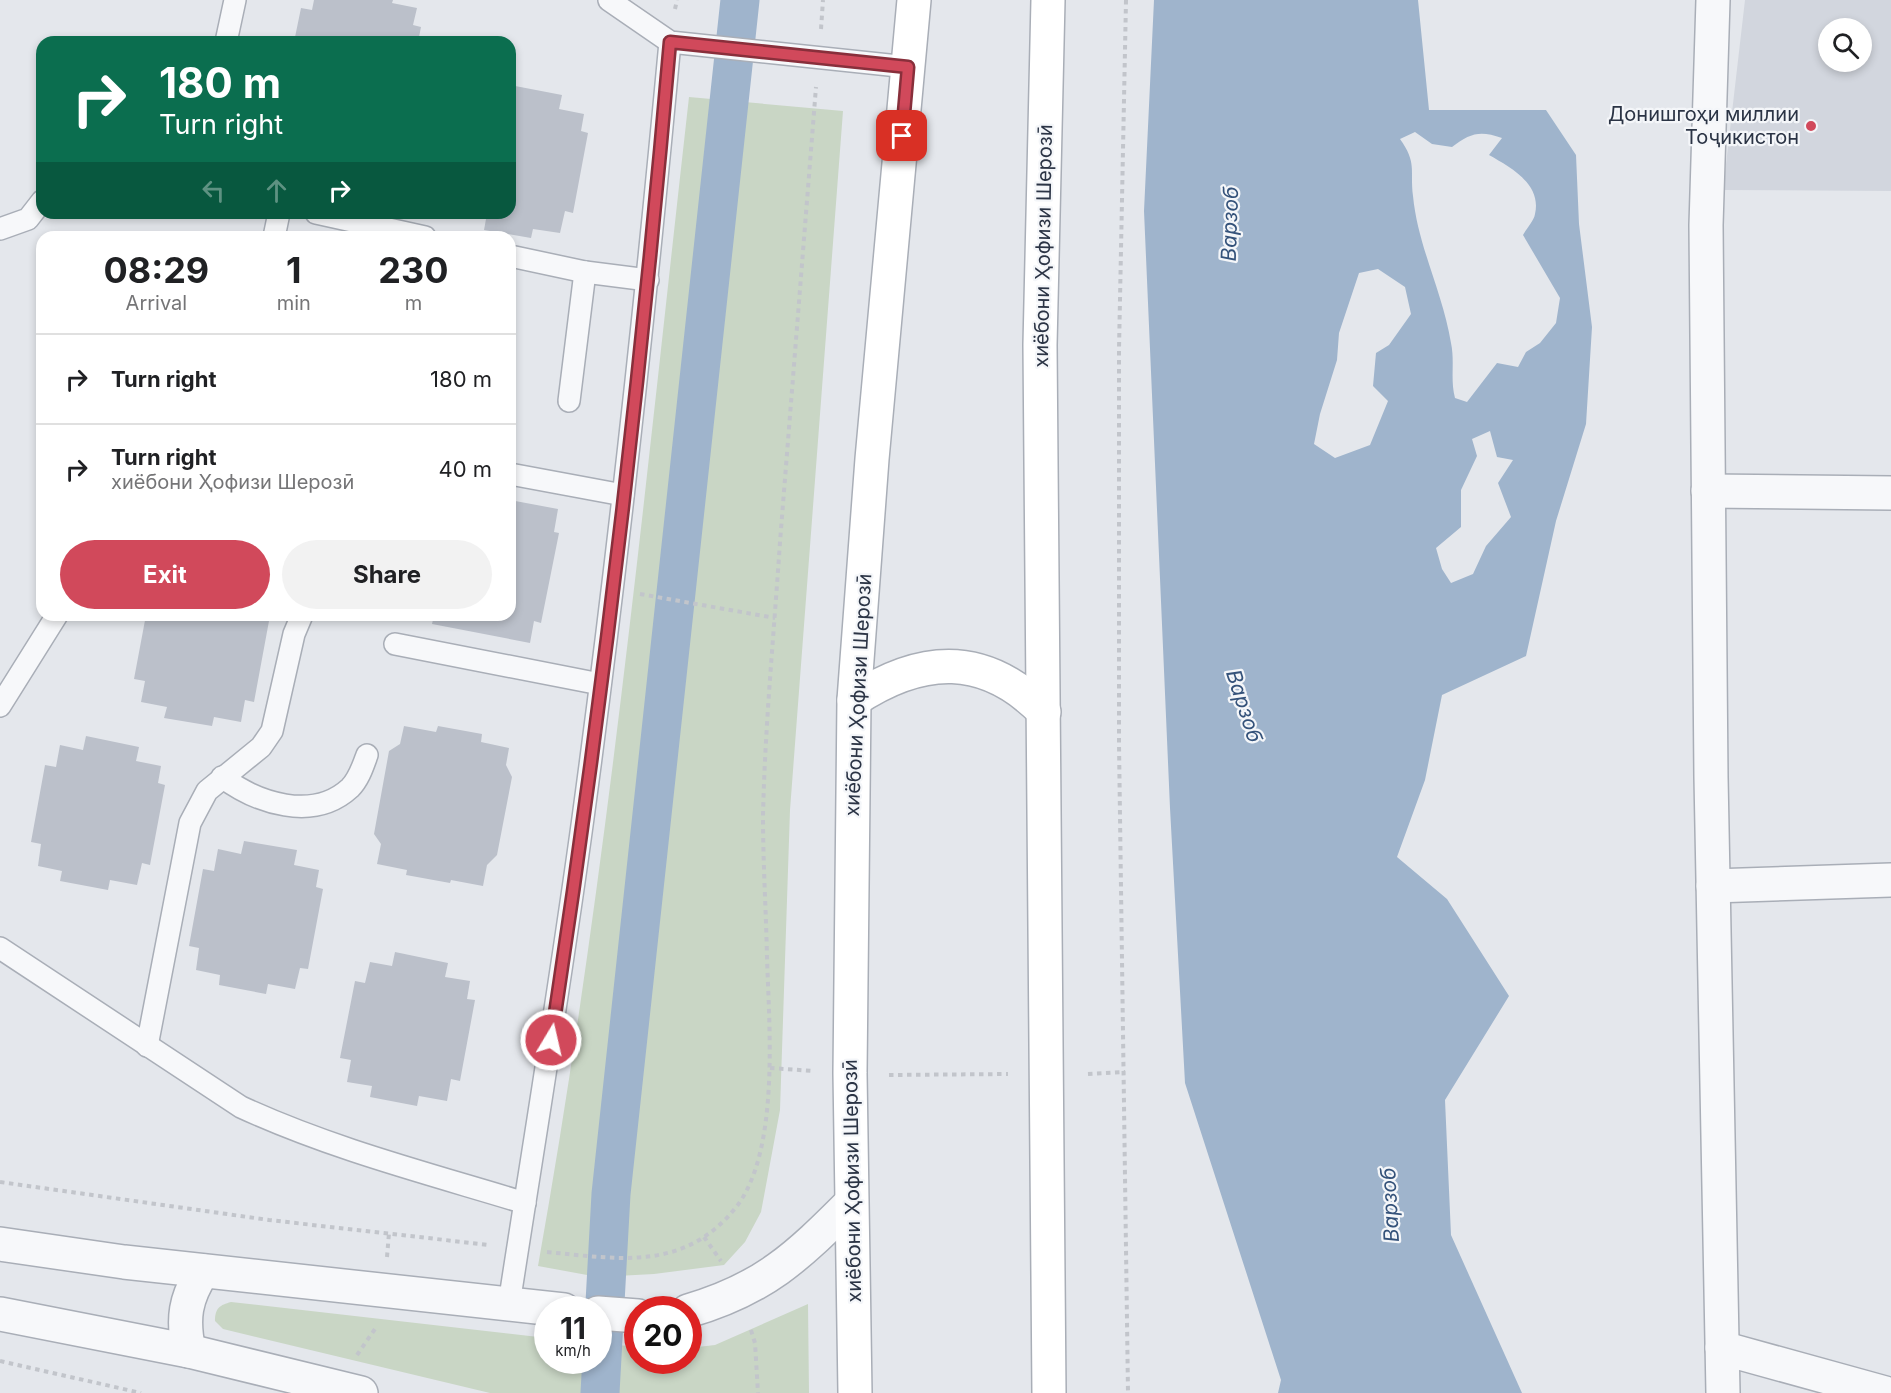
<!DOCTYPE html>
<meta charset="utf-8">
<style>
body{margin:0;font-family:Inter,sans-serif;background:#f2f2f2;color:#202124;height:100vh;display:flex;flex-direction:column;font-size:22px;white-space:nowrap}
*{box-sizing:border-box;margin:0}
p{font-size:20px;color:#757577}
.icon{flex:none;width:33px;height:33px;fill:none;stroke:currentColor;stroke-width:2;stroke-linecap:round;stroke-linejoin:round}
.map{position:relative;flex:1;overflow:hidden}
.details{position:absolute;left:36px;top:231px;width:480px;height:390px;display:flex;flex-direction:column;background:#fff;border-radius:18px;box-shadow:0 3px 9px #0003}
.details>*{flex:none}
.guide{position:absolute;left:36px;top:36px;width:480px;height:183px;border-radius:18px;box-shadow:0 3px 9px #0003;background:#0b6e4f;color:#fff;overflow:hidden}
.fabs{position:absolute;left:1818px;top:18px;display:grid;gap:12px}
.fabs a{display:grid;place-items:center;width:54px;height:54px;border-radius:50%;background:#fff;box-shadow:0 3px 9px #0003;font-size:30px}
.speed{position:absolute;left:534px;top:1296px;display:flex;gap:12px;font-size:30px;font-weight:700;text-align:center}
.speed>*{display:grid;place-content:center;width:78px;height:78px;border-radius:50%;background:#fff;box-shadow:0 3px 9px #0003;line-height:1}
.speed small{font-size:15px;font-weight:400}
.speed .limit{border:9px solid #d22;background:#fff;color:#111}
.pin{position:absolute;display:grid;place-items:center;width:51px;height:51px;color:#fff;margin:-26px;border-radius:12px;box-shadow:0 3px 9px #0006}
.me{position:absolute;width:66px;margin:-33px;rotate:9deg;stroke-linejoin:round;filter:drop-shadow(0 0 4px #0008)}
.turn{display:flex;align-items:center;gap:21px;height:126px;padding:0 24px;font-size:27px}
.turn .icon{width:78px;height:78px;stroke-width:2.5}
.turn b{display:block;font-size:42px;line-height:51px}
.lanes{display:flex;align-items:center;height:57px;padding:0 24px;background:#0003;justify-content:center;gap:30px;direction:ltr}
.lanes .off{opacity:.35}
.eta{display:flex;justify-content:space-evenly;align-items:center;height:102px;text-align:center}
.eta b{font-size:36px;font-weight:700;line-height:42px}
.button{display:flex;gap:12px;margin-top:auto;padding:12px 24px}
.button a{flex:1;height:69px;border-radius:36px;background:#d1495b;color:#fff;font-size:24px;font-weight:700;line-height:69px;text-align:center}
.button a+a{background:#f2f2f2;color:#202124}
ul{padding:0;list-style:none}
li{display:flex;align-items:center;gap:18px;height:90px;padding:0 24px;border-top:2px solid #e0e0e0}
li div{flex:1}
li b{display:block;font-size:22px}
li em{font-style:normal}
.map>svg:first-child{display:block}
</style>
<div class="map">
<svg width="1891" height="1393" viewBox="0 0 1891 1393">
<rect width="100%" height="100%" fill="#e4e7ec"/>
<path fill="#d2d6de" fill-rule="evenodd" d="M1745 0H1891V191L1723 190ZM1828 28H1862V62H1828Z"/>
<g fill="#c9d6c5">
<path d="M689 97 843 111 790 810 780 1110 761 1212 745 1242 724 1265 654 1274 598 1277 538 1266C607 879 645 487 689 97Z"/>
<path d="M231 1302 547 1338 548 1360H598L599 1343 637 1347 638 1360H688L689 1348 715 1345 808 1304 809 1393H490L223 1329 215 1321C215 1308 220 1305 231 1302Z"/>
</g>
<path fill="#9fb4cc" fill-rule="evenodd" d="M1154 0H1418L1429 110H1546L1576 155 1579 224 1592 327 1586 424 1556 521 1526 656 1442 695 1425 780 1397 857 1447 899 1509 996 1445 1100 1451 1235 1522 1393H1278L1281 1380 1185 1083 1170 808 1144 211ZM1415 132 1432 144 1452 147C1470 133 1480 130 1502 138L1489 155C1510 167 1542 184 1535 214 1534 221 1526 229 1523 235L1560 298 1556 323 1540 343 1526 352 1518 367 1497 363 1467 402 1455 398C1450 379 1455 362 1451 343 1443 293 1418 247 1413 196 1410 169 1417 163 1400 139ZM1378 269 1405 287 1411 314 1389 345 1376 353 1373 386 1388 401 1370 445 1335 458 1314 444 1320 414 1337 360 1339 333 1359 273ZM1490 431 1497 457 1513 460 1498 483 1511 517 1486 546 1473 574 1451 583 1442 569 1436 548 1461 527V490L1477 456 1472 439Z"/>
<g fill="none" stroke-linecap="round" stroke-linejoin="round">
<path stroke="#9fb4cc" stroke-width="39" d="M600 1393 611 1194 740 0"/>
</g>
<g fill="#bbc0ca">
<path d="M314 0H393L392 3 417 8 413 25 421 27 418 42H294L301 8 312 10Z"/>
<path d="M510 85 562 95 559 109 584 114 581 131 588 133 573 213 565 211 560 233 533 229 531 238 484 230 486 219 462 214 510 213Z"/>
<path d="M510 500 558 509 554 532 559 533 541 623 534 621 530 643 432 624 434 615H510Z"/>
<path d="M146 615H262L261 619 269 621 254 702 245 700 241 722 214 717 212 726 164 718 167 707 141 702 145 681 134 679Z"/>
<path d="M404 726 436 732 438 726 482 734 481 742 509 748 506 765 512 777 497 855 487 865 483 886 451 880 450 883 406 875 407 870 377 864 381 844 374 834 389 751 400 744Z"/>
<path d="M86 736 139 747 136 761 161 766 158 783 165 785 150 865 142 863 137 885 110 880 108 890 60 881 62 871 38 866 41 844 31 842 45 765 56 767 60 745 83 750Z"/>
<path d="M244 841 297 850 294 865 319 870 316 887 323 889 308 969 300 968 295 989 268 984 266 994 219 985 220 975 196 970 199 948 189 946 203 869 214 871 218 849 241 854Z"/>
<path d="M395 952 448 963 445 977 470 981 467 999 475 1000 460 1081 451 1079 447 1101 419 1096 417 1106 370 1097 372 1086 347 1082 351 1060 340 1058 355 981 365 983 370 962 392 966Z"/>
</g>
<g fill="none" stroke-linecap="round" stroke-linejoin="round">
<defs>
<g id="service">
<path d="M609 0 670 42 908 67"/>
<path d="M226 42 235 0"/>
<path d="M316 213 425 237"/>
<path d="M0 229 28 219 42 201"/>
<path d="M274 237 279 213"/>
<path d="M510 256 585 272 648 280"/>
<path d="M569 401 585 272"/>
<path d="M510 474 623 495"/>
<path d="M395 644 600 684"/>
<path d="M0 706 57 615"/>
<path d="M222 777C257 803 313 822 350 788 359 779 363 766 367 755"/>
<path d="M0 948 241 1107C332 1149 430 1174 525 1203"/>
<path d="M147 1046 190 823 207 791 261 747 272 731 294 634 302 615"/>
<path d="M509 1304C534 1142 561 980 583 818 618 560 646 301 670 42"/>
</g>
<g id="minor">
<path d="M1713 0 1706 225 1711 777 1723 1393"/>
<path d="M1708 491 1891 493"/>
<path d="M1713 886 1891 880"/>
<path d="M0 1244 124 1262 564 1310"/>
<path d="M688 1311C764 1289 797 1257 851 1203"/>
<path d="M598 1313 638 1316"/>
<path d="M0 1314 189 1351 361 1393"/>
<path d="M1722 1348 1885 1393"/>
<path d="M189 1351C182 1319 185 1298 203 1271"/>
</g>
<g id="secondary">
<path d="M1048 0 1040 345 1049 1393"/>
<path d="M854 700C922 655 985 652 1044 712"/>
<path d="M855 1393 850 1073 854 700 872 459 914 0"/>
</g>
</defs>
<use href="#service" stroke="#a9aeb7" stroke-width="24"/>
<use href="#minor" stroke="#a9aeb7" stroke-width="36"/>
<use href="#secondary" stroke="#a9aeb7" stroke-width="36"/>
<g stroke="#c2c5cb" stroke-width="4" stroke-dasharray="4.5 4.5" stroke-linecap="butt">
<path d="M1126 0 1119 349V744L1128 1393"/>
<path d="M675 9 677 0"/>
<path d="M821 29 823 0"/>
<path d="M640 594 775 618"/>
<path d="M770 1068 814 1071"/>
<path d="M1088 1074 1125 1072"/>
<path d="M889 1075 1008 1074"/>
<path d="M0 1182 269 1220 489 1245"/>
<path d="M704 1237 721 1261"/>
<path d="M547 1252C620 1259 685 1272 737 1206 780 1149 769 1025 767 957 766 910 763 863 763 816 765 725 774 633 780 542 792 390 804 239 816 87"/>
<path d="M387 1257 389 1233"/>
<path d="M751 1330 755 1343 758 1393"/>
<path d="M357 1355 377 1326"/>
<path d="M0 1361 141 1393"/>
</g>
<use href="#service" stroke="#f7f8fa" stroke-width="21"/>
<use href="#minor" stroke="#f7f8fa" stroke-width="33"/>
<use href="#secondary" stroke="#fff" stroke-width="33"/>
</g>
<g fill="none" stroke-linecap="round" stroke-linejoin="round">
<defs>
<path id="route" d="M551 1040C602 709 641 376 670 42L908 67 902 136"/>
</defs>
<use href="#route" stroke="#882f3b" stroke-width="15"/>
<use href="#route" stroke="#d1495b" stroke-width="10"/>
</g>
<circle fill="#d1495b" stroke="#f4f6f9" stroke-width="2" cx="1811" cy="126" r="6"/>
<g text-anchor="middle" stroke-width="4.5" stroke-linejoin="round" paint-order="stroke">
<g font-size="20" fill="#2b3445" stroke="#f4f6f9" text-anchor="end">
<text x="1799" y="121">Донишгоҳи миллии<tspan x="1799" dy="23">Тоҷикистон</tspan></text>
</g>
<g font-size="20" fill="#2b3445" stroke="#f4f6f9">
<text transform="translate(1043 246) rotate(-89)" y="7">хиёбони Ҳофизи Шерозӣ</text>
<text transform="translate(858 695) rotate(-87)" y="7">хиёбони Ҳофизи Шерозӣ</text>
<text transform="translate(852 1181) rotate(-91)" y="7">хиёбони Ҳофизи Шерозӣ</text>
</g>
<g font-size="21" font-style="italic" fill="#34527a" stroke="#f4f6f9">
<text transform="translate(1230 224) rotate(-88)" y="7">Варзоб</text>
<text transform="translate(1244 706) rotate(72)" y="7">Варзоб</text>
<text transform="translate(1390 1205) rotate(-93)" y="7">Варзоб</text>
</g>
</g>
</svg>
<div class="fabs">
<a><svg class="icon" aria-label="search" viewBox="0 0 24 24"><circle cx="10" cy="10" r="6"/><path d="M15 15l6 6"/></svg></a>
</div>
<div class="speed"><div>11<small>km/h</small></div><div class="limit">20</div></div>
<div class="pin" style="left:902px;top:136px;background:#d93025"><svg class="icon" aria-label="arrive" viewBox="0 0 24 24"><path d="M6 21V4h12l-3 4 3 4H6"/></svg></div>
<svg class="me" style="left:551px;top:1040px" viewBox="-20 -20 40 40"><circle r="17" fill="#d1495b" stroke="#fff" stroke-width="3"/><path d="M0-11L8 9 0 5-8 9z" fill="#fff"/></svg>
<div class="guide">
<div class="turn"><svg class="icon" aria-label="right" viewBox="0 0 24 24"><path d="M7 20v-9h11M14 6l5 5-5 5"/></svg><div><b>180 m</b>Turn right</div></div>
<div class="lanes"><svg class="icon off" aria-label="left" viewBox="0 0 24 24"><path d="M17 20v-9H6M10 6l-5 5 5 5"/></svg><svg class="icon off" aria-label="ahead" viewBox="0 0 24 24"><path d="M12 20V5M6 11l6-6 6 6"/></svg><svg class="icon" aria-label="right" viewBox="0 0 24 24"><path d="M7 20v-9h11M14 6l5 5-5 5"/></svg></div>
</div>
<section class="details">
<div class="eta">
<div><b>08:29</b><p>Arrival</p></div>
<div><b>1</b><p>min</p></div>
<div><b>230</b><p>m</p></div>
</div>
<ul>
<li><svg class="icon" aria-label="right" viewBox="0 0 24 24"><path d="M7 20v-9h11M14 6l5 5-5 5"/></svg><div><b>Turn right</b></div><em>180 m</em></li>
<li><svg class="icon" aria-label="right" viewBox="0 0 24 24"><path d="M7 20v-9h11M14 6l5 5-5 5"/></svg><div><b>Turn right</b><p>хиёбони Ҳофизи Шерозӣ</p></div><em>40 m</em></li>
</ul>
<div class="button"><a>Exit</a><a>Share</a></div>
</section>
</div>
